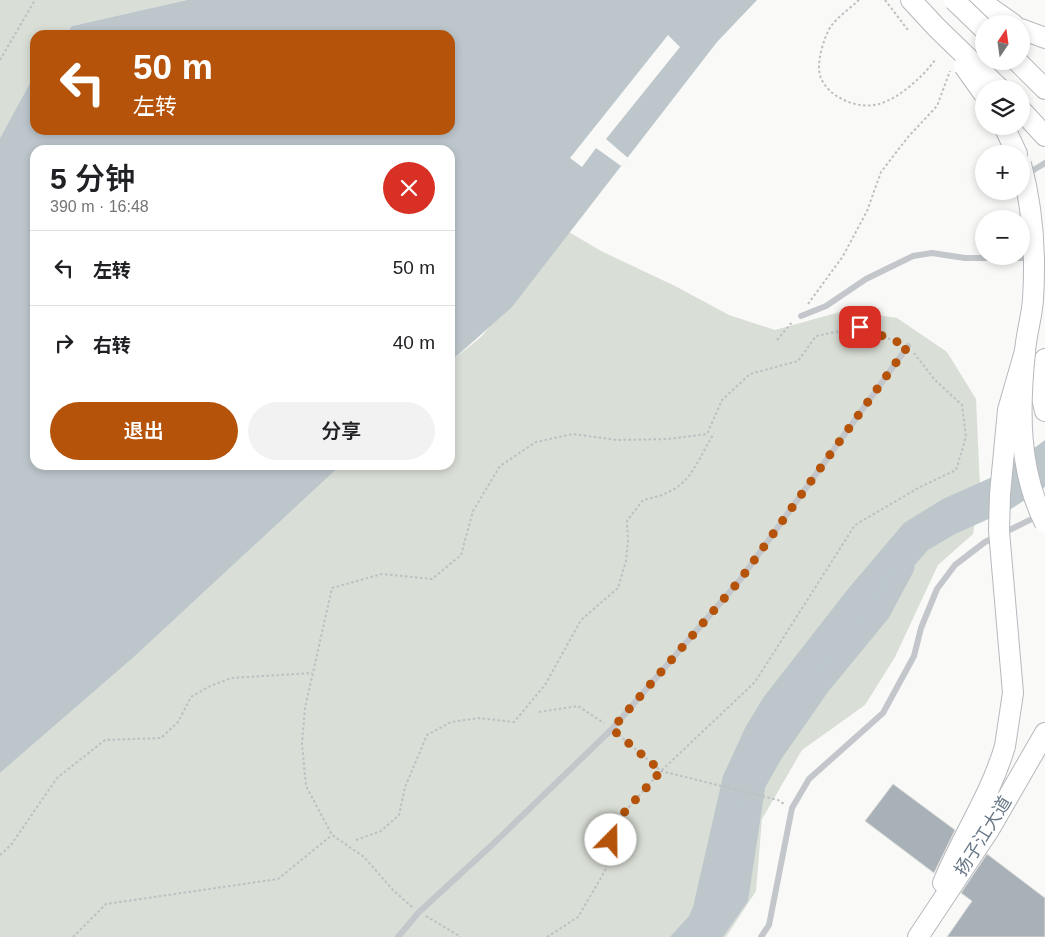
<!DOCTYPE html>
<html lang="zh">
<meta charset="utf-8">
<style>
body{margin:0;font-family:Arial,"Noto Sans SC",sans-serif;background:#f2f2f2;color:#202124;height:100vh;display:flex;flex-direction:column;font-size:19px;white-space:nowrap}
*{box-sizing:border-box;margin:0}
p{font-size:16px;color:#757577}
.icon{flex:none;width:28px;height:28px;fill:none;stroke:currentColor;stroke-width:2;stroke-linecap:round;stroke-linejoin:round}
.map{position:relative;flex:1;overflow:hidden}
.side{position:absolute;left:30px;top:145px;width:425px;height:325px;display:flex;flex-direction:column;background:#fff;border-radius:15px;box-shadow:0 2px 8px #0003}
.side>*{flex:none}
.banner{position:absolute;left:30px;top:30px;width:425px;height:105px;border-radius:15px;box-shadow:0 2px 8px #0003;background:#b45309;color:#fff;overflow:hidden}
.needle{width:32px;rotate:13deg}
.buttons{position:absolute;left:975px;top:15px;display:grid;gap:10px}
.buttons a{display:grid;place-items:center;width:55px;height:55px;border-radius:50%;background:#fff;box-shadow:0 2px 8px #0003;font-size:25px}
.pin{position:absolute;display:grid;place-items:center;width:42px;height:42px;color:#fff;margin:-21px;border-radius:10px;box-shadow:0 2px 8px #0006}
.me{position:absolute;width:55px;margin:-28px;rotate:22deg;stroke-linejoin:round;filter:drop-shadow(0 0 4px #0008)}
.turn{display:flex;align-items:center;gap:18px;height:105px;padding:0 20px;font-size:22px}
.turn .icon{width:65px;height:65px;stroke-width:2.5}
.turn b{display:block;font-size:35px;line-height:42px}
.round{display:grid;place-items:center;flex:none;width:52px;height:52px;border-radius:26px;background:#f2f2f2}
.summary{display:flex;align-items:center;justify-content:space-between;height:85px;padding:0 20px}
h1{font-size:30px;font-weight:600;line-height:38px}
.cta{display:flex;gap:10px;margin-top:auto;padding:10px 20px}
.cta a{flex:1;height:58px;border-radius:30px;background:#b45309;color:#fff;font-size:20px;font-weight:600;line-height:58px;text-align:center}
.cta a+a{background:#f2f2f2;color:#202124}
ul{padding:0;list-style:none}
li{display:flex;align-items:center;gap:15px;height:75px;padding:0 20px;border-top:1px solid #e0e0e0}
li div{flex:1}
li b{display:block;font-size:19px}
li em{font-style:normal}
.map>svg:first-child{display:block}
</style>
<div class="map">
<svg width="1045" height="937" viewBox="0 0 1045 937">
<rect width="100%" height="100%" fill="#f9f9f7"/>
<g fill="#d9ded6">
<path d="M0 0H187L72 26 65 35H35V74L0 138Z"/>
<path d="M569 232 601 251 675 286 729 315 775 330 847 310 897 318 947 352 976 399 980 488 973 534 938 565 895 657 865 705 802 750 762 819 756 891 726 937H0V773L135 656 341 465H450V362L481 337Z"/>
</g>
<g fill="#bcc6cb">
<path d="M187 0H757L717 42 512 307 450 362V150H35V465H341L135 656 0 773V138L35 74V130H450V35H65L72 26Z"/>
<path d="M1045 440V487L1011 509 955 534 928 550 871 614 789 721 755 789 724 919 715 937H670L689 916 693 907 723 776 745 728 763 698 848 589 904 523 943 499 999 474Z"/>
</g>
<path fill="#f9f9f7" d="M668 35 680 47 606 139 628 158 621 166 596 148 582 167 570 158Z"/>
<g fill="none" stroke-linecap="round" stroke-linejoin="round">
<path stroke="#bcc6cb" stroke-width="21" d="M710 937 738 897 755 784 772 754 820 685 880 612 904 567"/>
</g>
<g fill="#a9b1b8" stroke="#dbdbd9">
<path d="M893 784 955 830 934 873 865 821Z"/>
<path d="M987 854 1045 898V937H947L972 901 961 893Z"/>
</g>
<g fill="none" stroke-linecap="round" stroke-linejoin="round">
<defs>
<g id="trunk">
<path d="M911 0 937 28"/>
<path d="M979 0 1013 24"/>
<path d="M1021 29 1045 38"/>
<path d="M1017 61 1045 89"/>
<path d="M1021 110 1045 136"/>
<path d="M1004 126 1017 154"/>
<path d="M1045 359 1040 389 1045 411"/>
<path d="M943 883C962 836 991 795 1005 746"/>
<path d="M918 937 989 830 1045 733"/>
</g>
</defs>
<use href="#trunk" stroke="#b6b9bd" stroke-width="22"/>
<g stroke="#bdbfc2" stroke-width="2" stroke-dasharray="2.5 2.5" stroke-linecap="butt">
<path d="M859 0C850 8 838 17 831 26 824 37 815 65 821 78 829 98 859 110 879 104 898 99 924 76 935 60"/>
<path d="M885 0 908 30"/>
<path d="M0 60 35 0"/>
<path d="M808 304 843 256 867 211 881 172 908 137 937 106 950 71"/>
<path d="M777 340 793 321"/>
<path d="M539 712 578 706 604 723"/>
<path d="M619 735 661 771 778 800 784 804"/>
<path d="M356 840 381 831 399 815 405 787 427 735 451 722 479 718 514 722 545 685 581 620 618 588 626 561 628 540 627 521 643 500C690 491 692 470 714 433"/>
<path d="M0 855 11 845 57 778 105 740 161 738 178 722 191 697 208 687 231 678 312 673"/>
<path d="M412 907 393 890 364 857 332 835 306 786 302 744 305 708 332 588 382 574 432 579 461 555 473 511 500 466 536 442 573 434 617 440 668 439 707 434 722 400 750 374 798 361 816 336 860 327 900 343"/>
<path d="M426 916 461 937"/>
<path d="M73 937 106 904 278 879 332 835"/>
<path d="M547 937 578 917 605 871 614 824 661 771 755 682 855 525 920 487 956 470 966 437 962 405 935 380 914 353"/>
</g>
<g stroke="#c3c6ca" stroke-width="6">
<path d="M1027 174 1045 163"/>
<path d="M801 316 826 306 866 279 913 256 932 253 965 258H1045"/>
<path d="M398 937 419 912 493 844 612 729 740 580 908 346"/>
<path d="M761 937 769 925 792 808 809 779 883 713 914 656 921 628 937 589 955 565 985 542 1040 515"/>
</g>
<use href="#trunk" stroke="#fff" stroke-width="20"/>
<defs>
<g id="trunk-bridge">
<path d="M954 0 984 29"/>
<path d="M937 28 1000 89"/>
<path d="M964 66 984 94"/>
<path d="M1021 164C1033 209 1036 253 1033 299 1032 317 1026 334 1025 352 1019 410 1018 469 1045 523"/>
<path d="M1005 746 1013 693 999 531 1000 494 1008 410 1025 351"/>
</g>
</defs>
<use href="#trunk-bridge" stroke="#b6b9bd" stroke-width="22" stroke-linecap="butt"/>
<use href="#trunk-bridge" stroke="#fff" stroke-width="20"/>
</g>
<g fill="none" stroke-linecap="round" stroke-linejoin="round">
<path stroke="#b45309" stroke-width="9" stroke-dasharray="0 16.2" d="M611 840 614 824 661 771 612 729 740 580 908 346 860 327"/>
</g>
<g text-anchor="middle" stroke-width="5" stroke-linejoin="round" paint-order="stroke">
<g font-size="18" fill="#697887" stroke="#fff">
<text transform="translate(983 836) rotate(-58)" y="6">扬子江大道</text>
</g>
</g>
</svg>
<div class="buttons">
<a><svg class="needle" viewBox="-14 -14 28 28"><path d="M0-13l5 13h-10z" fill="#e53935"/><path d="M0 13l5-13h-10z" fill="#757577"/></svg></a>
<a><svg class="icon" aria-label="layers" viewBox="0 0 24 24"><path d="M12 4l9 5-9 5-9-5zM3 14l9 5 9-5"/></svg></a>
<a>+</a>
<a>−</a>
</div>
<div class="pin" style="left:860px;top:327px;background:#d93025"><svg class="icon" aria-label="arrive" viewBox="0 0 24 24"><path d="M6 21V4h12l-3 4 3 4H6"/></svg></div>
<svg class="me" style="left:611px;top:840px" viewBox="-20 -20 40 40"><circle r="19" fill="#fff"/><path d="M0-13L10 11 0 6-10 11z" fill="#b45309"/></svg>
<div class="banner">
<div class="turn"><svg class="icon" aria-label="left" viewBox="0 0 24 24"><path d="M17 20v-9H6M10 6l-5 5 5 5"/></svg><div><b>50 m</b>左转</div></div>
</div>
<section class="side">
<div class="summary"><div><h1>5 分钟</h1><p>390 m · 16:48</p></div><a class="round" style="background:#d93025;color:#fff"><svg class="icon" aria-label="close" viewBox="0 0 24 24"><path d="M6 6l12 12M18 6L6 18"/></svg></a></div>
<ul>
<li><svg class="icon" aria-label="left" viewBox="0 0 24 24"><path d="M17 20v-9H6M10 6l-5 5 5 5"/></svg><div><b>左转</b></div><em>50 m</em></li>
<li><svg class="icon" aria-label="right" viewBox="0 0 24 24"><path d="M7 20v-9h11M14 6l5 5-5 5"/></svg><div><b>右转</b></div><em>40 m</em></li>
</ul>
<div class="cta"><a>退出</a><a>分享</a></div>
</section>
</div>
